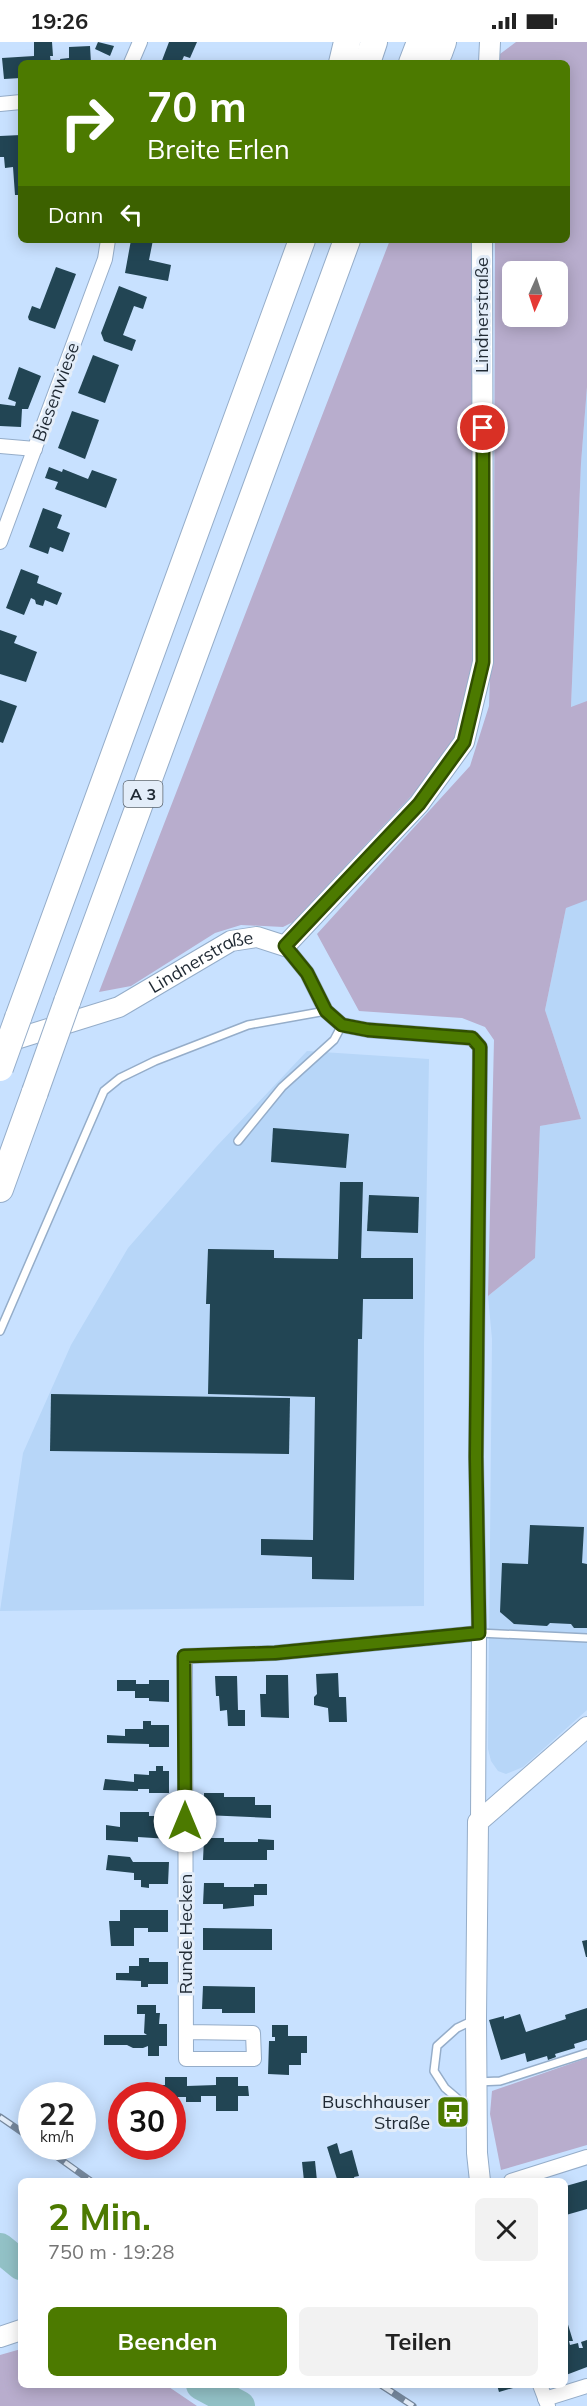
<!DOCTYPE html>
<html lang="de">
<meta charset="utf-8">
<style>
body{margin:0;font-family:Mulish,sans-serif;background:#f2f2f2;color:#222;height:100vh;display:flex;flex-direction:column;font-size:22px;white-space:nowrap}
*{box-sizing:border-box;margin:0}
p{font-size:20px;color:#767676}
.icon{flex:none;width:33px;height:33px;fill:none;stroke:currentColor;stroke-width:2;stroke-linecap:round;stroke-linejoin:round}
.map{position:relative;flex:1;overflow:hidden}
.panel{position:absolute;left:18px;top:2136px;width:550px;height:210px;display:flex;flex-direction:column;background:#fff;border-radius:9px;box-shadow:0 3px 15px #0003}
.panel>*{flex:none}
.top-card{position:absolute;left:18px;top:18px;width:552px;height:183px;border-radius:9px;box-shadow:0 3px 15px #0003;background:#4c7a00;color:#fff;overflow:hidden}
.needle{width:39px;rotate:183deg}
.controls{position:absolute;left:502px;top:219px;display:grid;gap:12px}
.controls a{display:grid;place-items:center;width:66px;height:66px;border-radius:9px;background:#fff;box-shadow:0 3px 15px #0003;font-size:30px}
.speed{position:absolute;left:18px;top:2040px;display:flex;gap:12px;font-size:30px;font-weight:700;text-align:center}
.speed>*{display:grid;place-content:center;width:78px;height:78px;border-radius:50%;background:#fff;box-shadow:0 3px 15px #0003;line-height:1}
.speed small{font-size:15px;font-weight:400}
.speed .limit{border:9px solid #d22;background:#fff;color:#111}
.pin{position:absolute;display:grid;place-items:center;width:51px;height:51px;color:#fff;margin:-26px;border:3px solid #fff;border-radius:50%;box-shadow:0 2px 6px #0007}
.me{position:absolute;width:66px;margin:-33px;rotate:0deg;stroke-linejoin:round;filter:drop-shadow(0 0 4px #0008)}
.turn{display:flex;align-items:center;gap:21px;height:126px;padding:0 30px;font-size:27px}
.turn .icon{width:78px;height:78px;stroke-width:2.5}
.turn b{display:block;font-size:42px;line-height:51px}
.then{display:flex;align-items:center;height:57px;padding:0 30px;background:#0003;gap:12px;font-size:22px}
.round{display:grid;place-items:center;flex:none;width:63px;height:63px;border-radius:9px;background:#f2f2f2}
.overview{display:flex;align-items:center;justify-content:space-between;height:102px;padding:0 30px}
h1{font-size:36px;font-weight:700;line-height:45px;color:#4c7a00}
.button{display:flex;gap:12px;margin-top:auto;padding:12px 30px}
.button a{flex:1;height:69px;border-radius:9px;background:#4c7a00;color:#fff;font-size:24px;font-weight:700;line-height:69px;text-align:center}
.button a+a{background:#f2f2f2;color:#222}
.status{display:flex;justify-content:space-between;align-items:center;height:42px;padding:0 30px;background:#fff;direction:ltr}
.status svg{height:16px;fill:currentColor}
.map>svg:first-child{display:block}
</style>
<div class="status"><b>19:26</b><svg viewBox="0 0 49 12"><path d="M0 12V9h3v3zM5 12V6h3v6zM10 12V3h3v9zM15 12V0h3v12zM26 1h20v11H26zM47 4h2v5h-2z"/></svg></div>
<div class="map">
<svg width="587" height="2364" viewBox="0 0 587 2364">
<rect width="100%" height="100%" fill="#c8e1ff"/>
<g fill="#b7d6f8">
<path d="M587 345V1668L523 1725 506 1732 498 1729 491 1719 488 1707 492 1297 488 1254 535 1216 540 1084 581 1077 545 968 566 866 571 666 581 421Z"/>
<path d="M307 1009 429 1017 424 1301V1564L0 1569 23 1411 71 1303 128 1206 216 1105Z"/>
</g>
<g fill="#b8adcd" fill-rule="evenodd">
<path d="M516 0H587V345L581 421 571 665 587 659V858L566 866 545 968 581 1077 540 1084 535 1216 488 1254 494 998 485 985 462 976 359 969 317 892 470 724 489 664 494 512 495 198H567V21H500V12ZM513 230H558V274H513Z"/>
<path d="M390 198H474L481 620 462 700 293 880 283 885 241 883 215 891 131 944 99 950Z"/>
<path d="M587 2016V2103L501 2128 490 2072 492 2049Z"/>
<path d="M21 2307V2343H166L197 2364H0V2313Z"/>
</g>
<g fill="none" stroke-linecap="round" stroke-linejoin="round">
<g stroke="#92c1c6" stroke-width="30">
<path d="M0 2206 21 2223"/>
<path d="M201 2343 240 2364"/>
</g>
</g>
<g fill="#224554">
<path d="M34 0H52L53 14H50L51 21H21V36L4 37 2 16 34 14Z"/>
<path d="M98 0 114 4 110 14 95 7Z"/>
<path d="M169 0H197L190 16 184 14 181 21H161Z"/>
<path d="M90 4 91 21H61L60 17 69 16V5Z"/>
<path d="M21 93V153H15L13 125 5 126 4 115H0V94Z"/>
<path d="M131 198H153L149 218 171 223 168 239 125 231Z"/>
<path d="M56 225 76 232 55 287 29 278 28 275 32 264 40 267Z"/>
<path d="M119 244 147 255 143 267 134 264 123 293 136 298 132 309 104 299 101 291Z"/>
<path d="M93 313 119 323 105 361 78 351Z"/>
<path d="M19 325 41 334 28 367H22L21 385 0 384V362L15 364 16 360 8 357Z"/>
<path d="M72 369 99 378 85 417 58 406Z"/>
<path d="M49 425 62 430 63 427 88 437 92 428 117 437 106 466 55 447 58 440 45 436Z"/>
<path d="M43 466 62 473 57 486 70 491 63 510 50 505 48 512 29 505Z"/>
<path d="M21 527 39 534 37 541 62 551 57 563 45 558 43 564 36 562 35 558 31 556 24 573 6 566Z"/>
<path d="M0 588 17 594 14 601 37 610 26 640 0 632Z"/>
<path d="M0 658 17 664 3 701 0 700Z"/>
<path d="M273 1086 349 1092 346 1126 271 1120Z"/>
<path d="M340 1140H363L361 1216H413V1257H363L362 1297H358L354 1538 312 1537V1515L261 1513V1497L313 1498 315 1355 208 1352 210 1262H206L208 1207 274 1208V1216L338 1217Z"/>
<path d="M369 1153 419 1155 418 1191 367 1189Z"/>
<path d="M51 1352 290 1356 289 1412 50 1409Z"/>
<path d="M530 1483 584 1485 582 1521 587 1522V1586H574L571 1582 550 1581 547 1584 514 1582 500 1570 502 1521 528 1522Z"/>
<path d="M338 1631 339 1655H346L347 1680H329L328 1666 314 1663V1655L317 1652 316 1632Z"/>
<path d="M266 1633H288L289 1676 261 1675 260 1652H266Z"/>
<path d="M215 1634H237L238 1668H245V1684H228L227 1668 220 1669 219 1654H216Z"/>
<path d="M117 1638H136V1642H149V1638H169V1660L149 1659V1656H135V1649H117Z"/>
<path d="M143 1679H151V1683H169V1705H149V1702L107 1701V1693L125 1694V1687H143Z"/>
<path d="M156 1724H163V1729H169V1751H149V1747H138V1749L103 1748 105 1737 134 1740V1732L149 1733V1729H156Z"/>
<path d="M204 1751H224V1755H255V1763H271V1776L204 1773Z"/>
<path d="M120 1770H149V1774H169V1797L138 1795V1800L106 1798V1783L120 1785Z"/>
<path d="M204 1796H224V1800H258V1797L274 1798V1808H267V1818H203Z"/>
<path d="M108 1813 130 1815 133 1820H169L168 1842H149V1846L141 1845V1838H134V1831L106 1828Z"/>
<path d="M204 1841H224V1845H254V1842H267V1853H254V1864L223 1867V1862H203Z"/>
<path d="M120 1868H168V1890H148V1886H134V1904H111L109 1879H120Z"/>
<path d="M203 1886 272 1887V1908H203Z"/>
<path d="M587 1898V1915H586L582 1899Z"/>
<path d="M139 1916H149V1920H168V1942H148V1945H141V1939L116 1938V1931H129V1924H139Z"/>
<path d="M203 1944 255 1945V1971H222V1967H202Z"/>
<path d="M137 1963H156V1971H160L159 1982H167V2004H159V2014H148V2004L143 2006H133L127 2003H104V1993H147L144 1991 145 1972H137Z"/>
<path d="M587 1966V1998L574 2002 575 2006 555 2012 556 2015 548 2018 547 2014 527 2020 525 2011 501 2018 489 1978 504 1974V1977L520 1972 526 1990 566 1977 565 1973Z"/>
<path d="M272 1983H288V1994H307V2011H301V2023H289V2033L268 2032 269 1999H275V1995H272Z"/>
<path d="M165 2035H187V2044L216 2043V2035H238V2044H248L249 2054H238V2069H216V2054H201V2060H186V2055H178L176 2063H172V2054H150V2043H165Z"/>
<path d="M337 2101 340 2112 352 2108 359 2134 354 2135 355 2139H341L337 2137 327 2105Z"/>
<path d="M315 2119 317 2139H304L302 2120Z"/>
<path d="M587 2138V2167L566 2173V2144Z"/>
<path d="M566 2276 573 2299H569L570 2303 578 2301 579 2306H583L581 2300 587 2298V2325L566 2333Z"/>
<path d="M497 2343H520V2344L499 2350Z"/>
</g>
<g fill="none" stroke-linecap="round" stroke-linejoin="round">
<defs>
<g id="lane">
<path d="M238 1099 282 1045 334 998 342 983"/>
<path d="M0 1289 104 1049 120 1036 155 1019 248 983 326 969"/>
<path d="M479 1591 587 1596"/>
<path d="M477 2040 500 2039 587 2011"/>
<path d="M472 2069 445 2046 434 2029 437 2004 457 1986 474 1978"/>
</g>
<g id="street">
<path d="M131 21 140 0"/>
<path d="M0 62 21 60"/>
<path d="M0 404 35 407"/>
<path d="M0 500 105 217 108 198"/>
<path d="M285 904 307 931 326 969 342 983 368 988 472 996 480 1005 476 1415 479 1591 478 1780"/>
<path d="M186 1990 253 1991 254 2017H186L185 1614 275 1611 479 1591"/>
<path d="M511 2139 587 2115"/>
<path d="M540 2343 548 2364"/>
<path d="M545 2357 587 2344"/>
</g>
<g id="secondary">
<path d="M489 21 490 0"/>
<path id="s1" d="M0 1002 119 965 231 899 257 895 285 904 419 762 464 700 483 620 482 198"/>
<path d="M480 2139 477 2111 476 1977 478 1780 587 1685"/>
<path d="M0 2295 21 2288"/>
</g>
<g id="highway">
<path d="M342 21 347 0"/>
<path d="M367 21 374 0"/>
<path d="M412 21 420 0"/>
<path d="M430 21 439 11 443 0"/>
<path d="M67 960 347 198"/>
<path d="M18 976 302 198"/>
<path d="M0 1147 35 1050"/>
</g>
</defs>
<use href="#lane" stroke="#95adc9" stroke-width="10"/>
<use href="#street" stroke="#95adc9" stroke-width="16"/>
<use href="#secondary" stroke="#95adc9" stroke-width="22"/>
<use href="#highway" stroke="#95adc9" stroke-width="28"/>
<use href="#lane" stroke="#fff" stroke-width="7"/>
<use href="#street" stroke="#fff" stroke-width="14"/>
<use href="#secondary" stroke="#fff" stroke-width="20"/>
<use href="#highway" stroke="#fff" stroke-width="26"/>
<defs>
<g id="rail">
<path d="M0 2075 32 2097"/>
<path d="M42 2104 91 2139"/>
<path d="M381 2343 413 2364"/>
</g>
</defs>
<use href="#rail" stroke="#76889d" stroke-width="7"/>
<use href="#rail" stroke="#e3edf9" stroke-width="4.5" stroke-dasharray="14" stroke-linecap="butt"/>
<defs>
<g id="highway-bridge">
<path d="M0 1026 18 976"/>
<path d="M35 1050 67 960"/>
</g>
</defs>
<use href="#highway-bridge" stroke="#95adc9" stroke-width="28" stroke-linecap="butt"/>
<use href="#highway-bridge" stroke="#fff" stroke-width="26"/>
</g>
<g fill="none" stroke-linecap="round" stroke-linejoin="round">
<defs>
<path id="route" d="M185 1779 184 1614 275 1611 479 1591 476 1415 480 1005 472 996 368 988 342 983 326 969 307 931 285 904 419 762 464 700 483 620V386"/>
</defs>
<use href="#route" stroke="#314f00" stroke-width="15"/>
<use href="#route" stroke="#4c7a00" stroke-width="10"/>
</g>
<defs>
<symbol id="bus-square" viewBox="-11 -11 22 22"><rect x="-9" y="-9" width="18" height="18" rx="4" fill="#4c7a00" stroke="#e3edf9"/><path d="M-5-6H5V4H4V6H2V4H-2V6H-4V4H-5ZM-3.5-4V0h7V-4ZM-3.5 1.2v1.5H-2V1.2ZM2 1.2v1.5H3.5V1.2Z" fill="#fff"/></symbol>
</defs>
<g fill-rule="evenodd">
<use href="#bus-square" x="434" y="2051" width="38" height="38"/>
</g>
<g text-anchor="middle" stroke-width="6" stroke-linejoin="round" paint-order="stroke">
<rect fill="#e3edf9" stroke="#5a646e" stroke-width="1.5" x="123.5" y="739" width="39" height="26" rx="4.5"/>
<g font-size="16" font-weight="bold" fill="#1f2933">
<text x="143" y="758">A 3</text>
</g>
<g font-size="18" fill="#1f2933" stroke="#e3edf9">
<text transform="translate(482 273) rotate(-90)" y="6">Lindnerstraße</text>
<text transform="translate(56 350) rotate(-70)" y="6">Biesenwiese</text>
<text dy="6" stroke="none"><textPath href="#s1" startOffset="219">Lindnerstraße</textPath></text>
<text transform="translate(186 1892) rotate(-90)" y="6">Runde Hecken</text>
</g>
<g font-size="18" fill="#1f2933" stroke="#e3edf9" text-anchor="end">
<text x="430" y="2066">Buschhauser<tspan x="430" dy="21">Straße</tspan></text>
</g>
</g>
</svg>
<div class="controls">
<a><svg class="needle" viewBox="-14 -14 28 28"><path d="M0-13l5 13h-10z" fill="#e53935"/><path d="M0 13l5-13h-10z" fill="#767676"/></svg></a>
</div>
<div class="speed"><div>22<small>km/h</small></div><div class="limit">30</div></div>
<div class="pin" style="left:483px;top:386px;background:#d93025"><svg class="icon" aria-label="arrive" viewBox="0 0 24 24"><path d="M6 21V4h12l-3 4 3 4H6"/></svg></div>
<svg class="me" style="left:185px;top:1779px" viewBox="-20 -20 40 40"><circle r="19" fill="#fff"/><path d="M0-13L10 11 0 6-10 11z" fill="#4c7a00"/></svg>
<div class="top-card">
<div class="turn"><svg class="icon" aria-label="right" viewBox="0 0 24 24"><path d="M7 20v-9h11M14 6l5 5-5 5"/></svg><div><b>70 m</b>Breite Erlen</div></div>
<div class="then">Dann<svg class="icon" aria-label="left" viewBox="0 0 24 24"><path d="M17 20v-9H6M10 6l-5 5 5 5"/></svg></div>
</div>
<section class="panel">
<div class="overview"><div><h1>2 Min.</h1><p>750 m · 19:28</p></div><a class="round"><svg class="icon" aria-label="close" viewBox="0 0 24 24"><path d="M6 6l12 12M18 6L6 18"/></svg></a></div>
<div class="button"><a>Beenden</a><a>Teilen</a></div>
</section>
</div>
